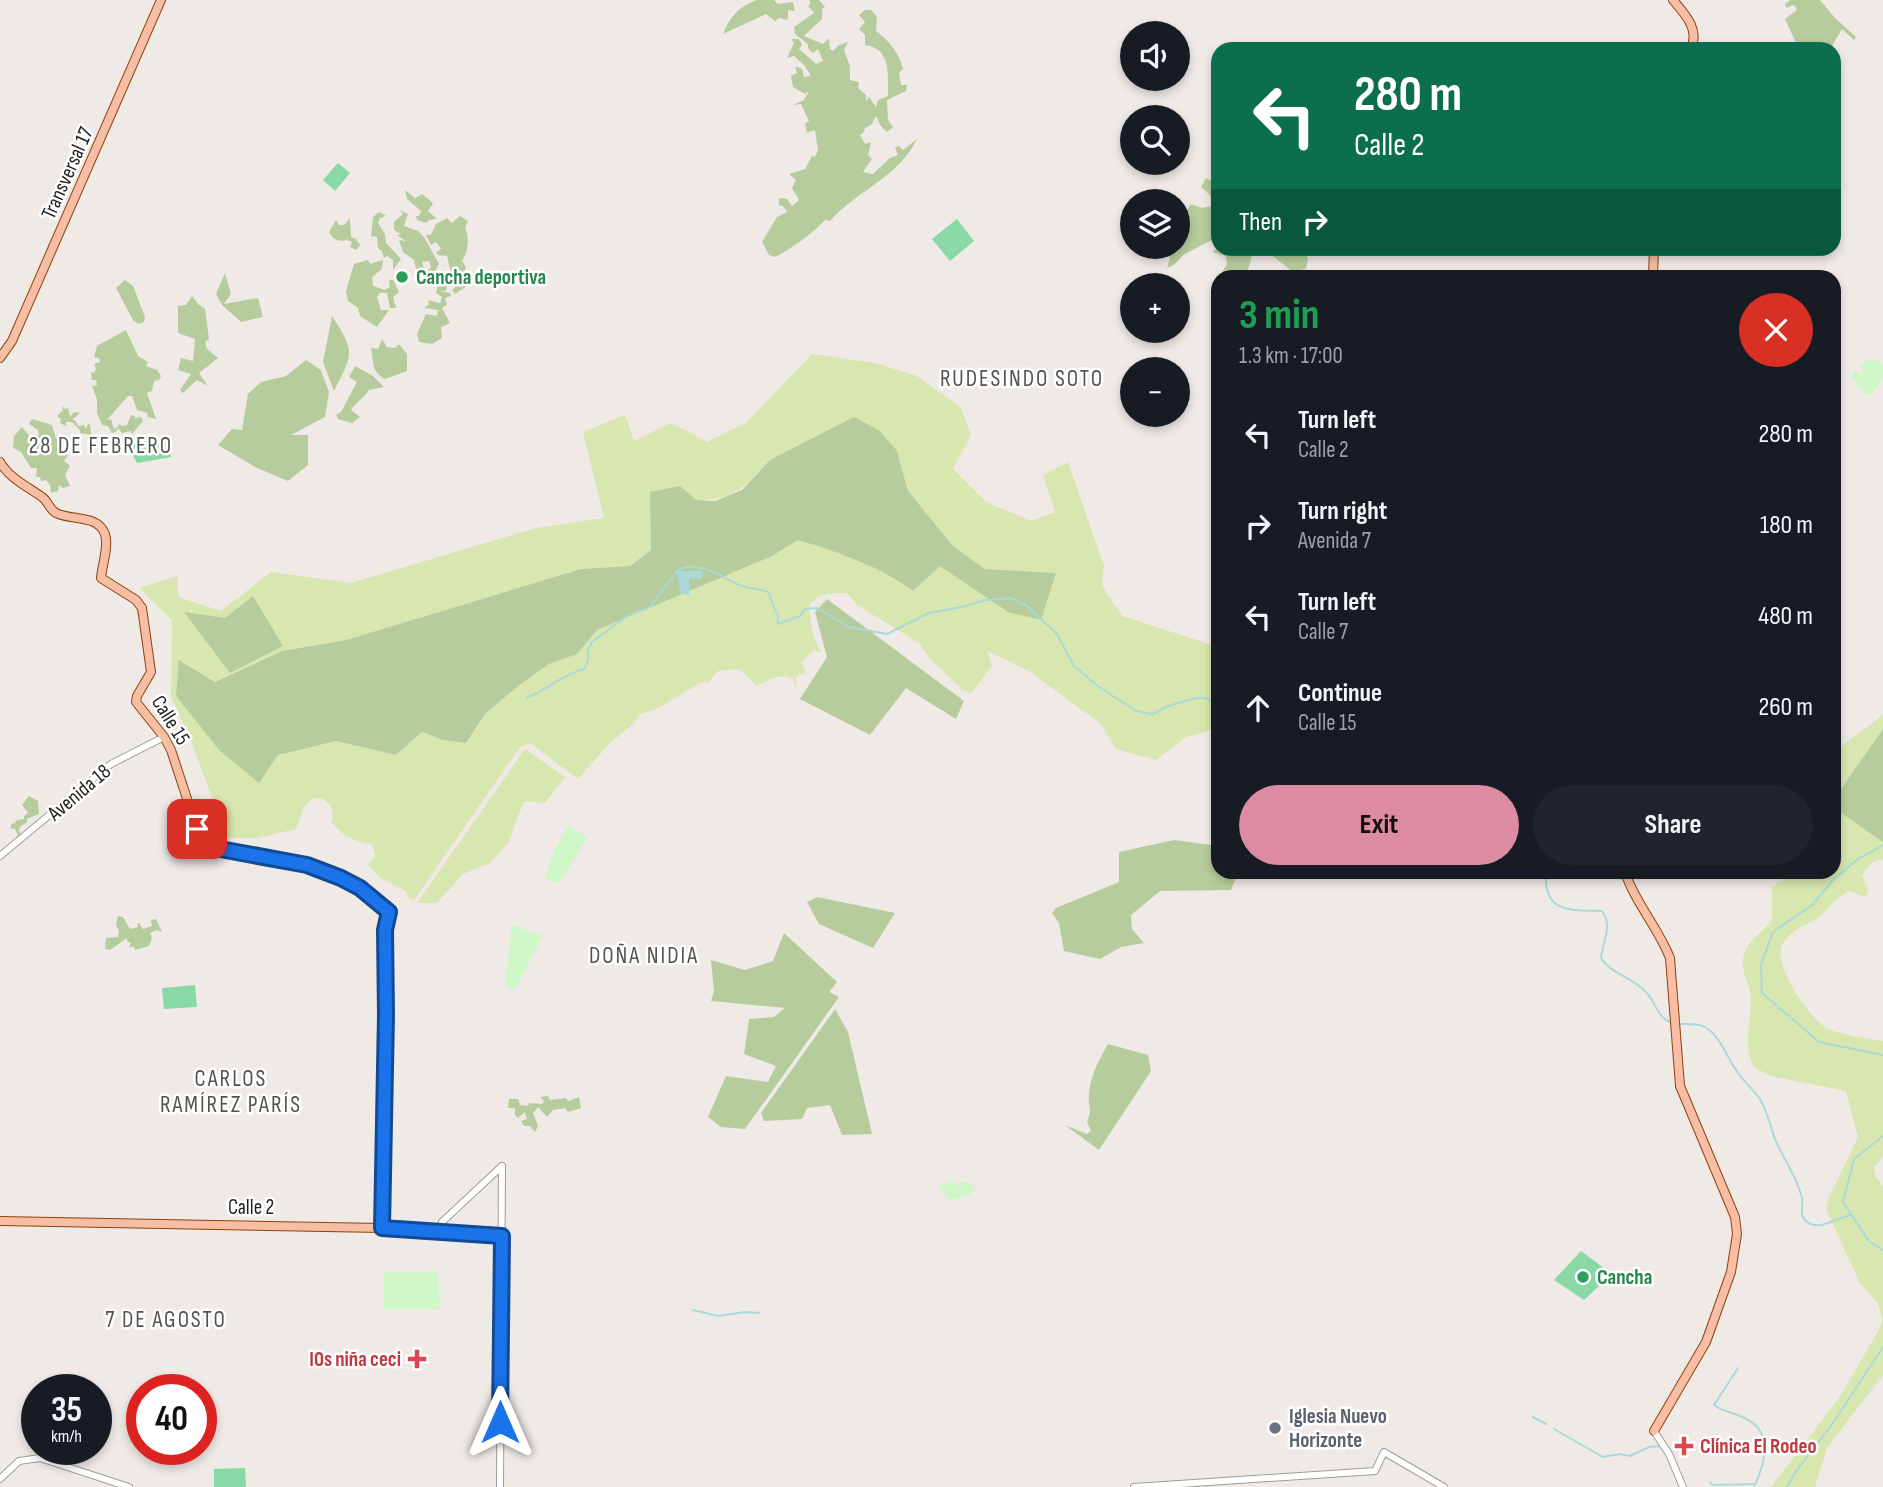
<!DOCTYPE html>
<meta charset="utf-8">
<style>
body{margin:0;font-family:"Sofia Sans Condensed",sans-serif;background:#20242c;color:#f1f3f6;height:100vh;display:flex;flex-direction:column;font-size:26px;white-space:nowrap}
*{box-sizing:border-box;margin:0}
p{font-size:23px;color:#9ea1a6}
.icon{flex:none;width:38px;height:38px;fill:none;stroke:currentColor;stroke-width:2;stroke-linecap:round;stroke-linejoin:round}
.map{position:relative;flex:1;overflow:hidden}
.panel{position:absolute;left:1211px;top:270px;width:630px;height:609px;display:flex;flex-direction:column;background:#171b24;border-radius:21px;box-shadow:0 4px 10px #0003}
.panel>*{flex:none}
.hud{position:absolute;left:1211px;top:42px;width:630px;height:214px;border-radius:21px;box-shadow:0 4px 10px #0003;background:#0b6e4f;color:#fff;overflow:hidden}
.fabs{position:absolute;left:1120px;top:21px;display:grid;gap:14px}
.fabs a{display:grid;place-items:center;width:70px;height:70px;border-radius:50%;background:#171b24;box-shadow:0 4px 10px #0003;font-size:35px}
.speed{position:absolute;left:21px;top:1374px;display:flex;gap:14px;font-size:35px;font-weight:700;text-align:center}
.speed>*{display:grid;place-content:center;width:91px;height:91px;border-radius:50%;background:#171b24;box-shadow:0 4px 10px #0003;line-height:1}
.speed small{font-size:18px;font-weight:400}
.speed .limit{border:10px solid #d22;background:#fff;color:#111}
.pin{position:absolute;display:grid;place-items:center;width:60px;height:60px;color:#fff;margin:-30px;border-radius:14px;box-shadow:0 4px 10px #0006}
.me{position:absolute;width:77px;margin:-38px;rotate:0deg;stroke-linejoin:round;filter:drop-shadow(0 0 5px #0008)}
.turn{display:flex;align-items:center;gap:24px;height:147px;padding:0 28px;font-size:32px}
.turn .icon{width:91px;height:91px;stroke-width:2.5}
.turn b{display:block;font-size:49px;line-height:60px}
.then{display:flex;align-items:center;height:66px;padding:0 28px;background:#0003;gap:14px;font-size:26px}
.round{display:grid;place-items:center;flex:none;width:74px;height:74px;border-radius:37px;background:#20242c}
.head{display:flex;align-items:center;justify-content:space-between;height:119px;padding:0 28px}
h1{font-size:42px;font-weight:700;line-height:52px;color:#1e9e55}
.cta{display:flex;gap:14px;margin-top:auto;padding:14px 28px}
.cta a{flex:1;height:80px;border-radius:42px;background:#dc8ba2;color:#111;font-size:28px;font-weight:700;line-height:80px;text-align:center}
.cta a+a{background:#20242c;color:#f1f3f6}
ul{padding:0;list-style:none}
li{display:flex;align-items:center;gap:21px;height:91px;padding:0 28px}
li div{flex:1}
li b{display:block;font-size:26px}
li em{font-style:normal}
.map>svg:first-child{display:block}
</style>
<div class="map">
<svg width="1883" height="1487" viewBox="0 0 1883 1487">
<rect width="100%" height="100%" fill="#efeae6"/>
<g fill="#d8e6af" fill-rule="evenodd">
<path d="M812 354 875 363 917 376 961 408 971 435 953 469 986 502 1031 521 1055 512 1043 475 1068 462 1104 566 1102 586 1122 616 1209 644 1218 650V723L1211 730 1186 737 1156 760 1116 749 1101 724 1029 671 987 651 992 666 971 693 963 690 931 660 919 643 857 605 847 593C831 593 820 592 809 605L813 636 821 653 814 650 801 662 806 672 796 677V692L793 679C778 673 770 679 757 686L739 669 718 671 708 683 702 682 658 708 641 714 631 726 610 743 578 779 530 743 520 747 414 900 408 897 406 891 380 878 368 865 375 855 372 844C351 840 346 838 331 822L333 818 331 806 323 799 312 798 303 809 296 829 258 838H227L190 738 171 697 172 620 139 588 178 576V597L221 611 271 572 351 583 536 528 604 518 583 432 625 415 634 441 671 423 707 442 746 423ZM897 451 908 491 953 546 985 569 1056 573 1008 612 940 565 913 591C878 565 839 553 798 540L772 556 597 630 577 654 549 664 518 686 485 714 466 743 443 740 422 732 396 755 336 741 278 755 180 660 215 682 282 651 346 640 581 569 630 566 651 550 696 500C735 501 746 485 770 460Z"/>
<path d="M1883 714V860C1871 859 1868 867 1862 876L1868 890 1865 897 1849 891C1836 897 1830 908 1820 916 1807 926 1790 929 1782 945 1773 965 1810 1021 1830 1030 1846 1036 1866 1038 1883 1041V1156L1874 1168 1876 1177 1883 1186V1375L1827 1448 1815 1487H1771L1839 1398 1880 1328 1882 1320 1878 1303 1861 1285 1826 1209 1828 1200 1858 1137 1846 1091 1770 1076 1754 1067C1741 1045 1754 1016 1750 991 1748 981 1741 970 1743 959 1746 941 1762 933 1772 920V887L1787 876 1789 872H1834C1834 852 1830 763 1837 752 1849 736 1869 729 1883 714Z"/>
<path d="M525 749 565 777 545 803 524 801 508 843 490 863 463 874 437 903H417Z"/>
</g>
<g fill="#b7cc9d">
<path d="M757 0H774L778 4 793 2 795 11 788 10V20L779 18 775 21 766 14 723 34C731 16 738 7 757 0Z"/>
<path d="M809 0H819L825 7 822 9V19L804 36 823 44 829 38 830 49 833 51 839 45 848 42 844 50 850 66V80L859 82 858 88 866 95V101L869 97 876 107 878 100 888 96C888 74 891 48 865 45V35L859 29 865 22 859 15 865 10H871L877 17 876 31C889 40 900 55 903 69L899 73 901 85H907L906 91 887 100 888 120 893 127 887 132 880 125 876 116 871 125 865 128 864 132 860 135 865 144 871 142 868 155 872 159 863 172 873 174 890 158 898 155 895 147 899 146 903 150 917 139C899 177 856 191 830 221L825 220C814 232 790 250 775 257L769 255 762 242 777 217 787 212 783 206 779 205V198L787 199 792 206 799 200 792 188 796 180 789 174 805 169 812 156 815 157 818 150 815 130 807 133 805 124 809 121 801 104 793 105 804 100 809 91 805 94 793 87 791 76 797 73 795 66 802 69 804 77 811 76 804 65 794 56 787 58 794 43 791 39H799L802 45 799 49 816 64 823 61 818 49 813 53 808 48V44L795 34 794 27 814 13 808 6 811 3Z"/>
<path d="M1790 0H1820L1835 18 1856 37 1854 40 1842 29 1830 49H1799L1785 19 1797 10 1794 5 1786 8 1785 4Z"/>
<path d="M1206 178 1218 184V244L1212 240 1183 255 1174 265 1167 268 1170 258 1163 247H1178V211L1180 210 1185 213 1191 204 1202 208 1212 206 1210 195 1201 187Z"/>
<path d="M405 190 415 198 422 194 433 203 428 211 437 219 429 220 426 223 417 220 416 216H419L421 211 407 199Z"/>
<path d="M400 210 408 214 404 226 418 231 424 237 439 264 434 273 435 277 447 287 446 291H439L450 293 451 296 445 298 447 305 442 308 450 323 441 327 442 338 432 344 419 342 417 334 426 314 437 316 438 310 424 308 429 304 428 300 440 303 442 297 436 293 438 284 424 278 428 270 431 268 429 261 422 262 425 271 418 277 414 260 403 252 399 240 406 241 397 235 401 234 394 230V222L403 214Z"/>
<path d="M379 212 386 216 380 218 378 223 385 234 386 243 401 259 393 270V260L387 256 384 258 382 251 378 248 377 237 371 236 373 217Z"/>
<path d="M460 216 468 221 465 228C470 238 468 252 462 261L466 267 462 278 467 286 455 294 452 290 458 284 451 273 447 256 438 255 436 252 441 249 436 242 431 245 426 235H431L436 224 447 218 452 223Z"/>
<path d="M350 218 351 237 356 239 360 245 356 250 350 247 352 242 347 240C339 242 333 240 329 232L336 220 339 225H344Z"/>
<path d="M1218 247V248L1307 249 1304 253 1308 258 1306 269 1292 271 1274 257 1263 251 1252 256 1246 276H1220L1227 264 1226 256 1213 252Z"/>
<path d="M368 260 370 264 383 260 382 269 372 277 373 286 385 290 390 287 389 280H393L399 292 393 297 396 308H390L387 293H380L377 297 381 310H389L377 327 360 316 358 308 348 301 346 291 354 264Z"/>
<path d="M225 273 231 294 224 304 258 298 263 317 241 322 222 305 216 294Z"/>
<path d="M125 280 133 286 145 317 144 322 138 324 133 320 116 288Z"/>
<path d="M192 296 198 304 205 309 209 339 205 342 207 349 218 358 199 373 208 386 197 380 183 393 180 390 191 374 178 370 181 358 193 361 195 339 178 333V306L186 305Z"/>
<path d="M332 316C356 353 353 353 334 391L323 362Z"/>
<path d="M126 330 138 356 148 362 146 366 157 370 161 376 159 380 154 381 152 391 147 393 156 419 148 417 147 413 137 410 132 396H128L107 420 111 419 114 429 118 427V424L122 426 127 425 131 415 135 416V418L141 417 143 421 132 434 131 431 122 433 118 428 117 431 112 433 108 426 102 425 97 413V399L92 386 97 385 96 380H92L91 372 94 373 96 369 94 364 100 362 99 358 94 357 97 346Z"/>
<path d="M382 339 387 347 395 348 399 344 407 354V371L385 379C371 372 374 362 371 348L378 349Z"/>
<path d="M306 360 321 370 329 392 325 417 291 435H308V465L288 481 257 468 218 445 232 429 242 430 248 394 261 382 286 376Z"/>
<path d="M355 366 373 376 384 387 369 390C364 398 356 402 351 410L360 417 352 423 338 419 336 415 341 412 357 382 349 377Z"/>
<path d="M62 406 65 409 68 408 70 417 74 412 80 413 72 420H75L78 426 84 425 86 429 88 424 90 425 92 440 87 434 80 433V430L72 422H66V426L60 423 61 419 57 416 63 410Z"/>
<path d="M854 417 880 431 897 451 908 491 953 546 985 569 1056 573 1041 620 1008 612 940 566 913 591C878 565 839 553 798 540L772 556 597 630 577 654 549 664 518 686 485 714 466 743 443 740 422 732 396 755 336 741 278 755 259 783 220 751 176 696 179 660 215 682 282 651 346 640 581 569 630 566 651 550 650 492 680 486 696 500 715 501 742 490 770 460Z"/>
<path d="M32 419 52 425 56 439 70 444 68 455 64 461 70 466 65 475 70 486 63 488 59 485 58 491 51 493 50 485 46 480 41 481 40 477H36L37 468H31L21 452 13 448 14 436 22 427 30 437 39 435 38 430 29 424Z"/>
<path d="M253 596 283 646 230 673 184 612 225 618Z"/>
<path d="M827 599 964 701 956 719 906 688 870 735 800 699 827 657 815 612Z"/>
<path d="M1883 729V842L1834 808V799Z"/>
<path d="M29 796 38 801 39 814 27 819V822L20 827 19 831 22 836 19 838 15 829 10 828 12 823 14 824 17 820 24 819V816L28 813 22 805Z"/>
<path d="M1174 840 1218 846V872H1238L1231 890 1160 891 1131 915 1132 929 1144 943 1121 947 1100 959 1064 951 1059 923 1052 913 1056 908 1119 882V852Z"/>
<path d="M817 897 895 913 873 948 819 924 807 902Z"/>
<path d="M118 916 123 917 130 929 138 927 137 924 139 923 143 929 152 926 151 920 156 919 162 932 157 930 150 933 152 938 149 946 135 950 134 947H129L131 943 127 941V938L110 950 105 949 106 938 118 937 119 931 116 925Z"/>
<path d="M784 933 837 982 829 992 839 997 745 1129 721 1127 708 1117 726 1076 768 1082 776 1066 744 1054 749 1019 774 1017 785 1008 711 1001 714 991 711 960 745 970 773 961Z"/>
<path d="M835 1009 848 1032 872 1134 842 1135 830 1105 807 1108 802 1119 764 1121 761 1113Z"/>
<path d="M1108 1044 1148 1055 1151 1071 1099 1150 1065 1125 1087 1134 1091 1131 1087 1122C1093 1109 1088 1107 1089 1094 1090 1076 1099 1060 1108 1044Z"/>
<path d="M548 1096 550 1100 566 1098 568 1101 579 1097 581 1108 568 1112 565 1108 553 1110 547 1117 538 1107 533 1113 538 1126 535 1132 530 1126H524L521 1121 527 1119 525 1112 518 1118 515 1115V1108H508L509 1099H518L520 1105 527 1106 529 1103 542 1104 544 1101 540 1097Z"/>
</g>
<g fill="#cff6c6">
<path d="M1865 358 1871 361 1875 359 1883 365V378L1871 395 1864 392 1862 387 1855 385 1857 381 1851 378 1855 370 1860 375H1862L1863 372 1860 365 1865 362Z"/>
<path d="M569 825 587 837 560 883 545 879 553 853Z"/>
<path d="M512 925 543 936 514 991 505 986Z"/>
<path d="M950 1181 958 1184 965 1181 976 1187 968 1196 948 1200 947 1195 940 1189 941 1182 945 1184Z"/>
<path d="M384 1272H438L440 1309H384Z"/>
</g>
<g fill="#89d9a6">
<path d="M338 163 350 173 335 191 323 180Z"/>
<path d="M957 219 974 241 950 261 932 239Z"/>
<path d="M167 438 171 457 137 463 127 444Z"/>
<path d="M195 985 197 1007 164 1009 162 988Z"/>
<path d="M1581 1251 1612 1274 1584 1300 1554 1280Z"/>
<path d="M245 1468 246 1487H214V1469Z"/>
</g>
<path fill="#a9dad9" d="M677 571H703L702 579 689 578V595L680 593Z"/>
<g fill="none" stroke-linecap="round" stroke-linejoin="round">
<g stroke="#a9dad9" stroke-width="2">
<path d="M526 698C547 690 561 675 584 669L588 661V649L592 642 627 616 650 607 676 572C693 558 719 575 735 583 745 589 758 588 768 592L778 616V624L800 616 805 609 817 608 849 627 887 634 929 613 962 607 985 600 1011 598 1027 606 1057 634 1074 666 1099 687 1136 711 1153 714 1168 706 1196 698H1205L1218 703"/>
<path d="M1883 845 1858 859 1834 879 1811 906 1773 932 1761 965 1762 993 1819 1042 1883 1055"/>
<path d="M1546 872C1543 914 1571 910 1602 911 1613 926 1603 941 1601 958 1610 973 1633 978 1645 991 1655 1000 1658 1020 1673 1023"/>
<path d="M1679 1024C1686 1024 1698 1023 1705 1027 1720 1036 1727 1057 1736 1070 1743 1081 1753 1089 1760 1099 1768 1112 1770 1126 1775 1139 1783 1159 1797 1176 1802 1198 1804 1207 1798 1216 1807 1222 1821 1232 1838 1216 1852 1215"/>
<path d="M1883 1136 1854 1159 1843 1202 1869 1241 1883 1250"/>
<path d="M693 1310 718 1316 745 1312 759 1313"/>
<path d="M1738 1368 1714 1405C1722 1411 1730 1412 1740 1416 1775 1429 1766 1461 1754 1487"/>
<path d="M1533 1417 1546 1424"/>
<path d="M1554 1429 1603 1457 1620 1454 1630 1456 1649 1447 1659 1446"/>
<path d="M1710 1482 1713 1485 1754 1484"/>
<path d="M1787 1487 1796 1471 1831 1426 1883 1347"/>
</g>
<defs>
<g id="minor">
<path d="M0 856 111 764 164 737"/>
<path d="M382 1228 502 1236"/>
<path d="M442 1233V1222L502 1166"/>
<path d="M1654 1431 1669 1454 1683 1487"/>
<path d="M0 1479 19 1461 40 1458 129 1487"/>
<path d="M500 1487 502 1166"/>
<path d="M1134 1487 1375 1471 1384 1452 1444 1487"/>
</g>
<g id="major">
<path d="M1673 0C1685 14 1701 31 1690 49"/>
<path d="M1653 276 1654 248"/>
<path d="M0 358 12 341 161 0"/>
<path d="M0 462C10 479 27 486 42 497 48 501 49 509 56 513 72 521 97 514 105 534 109 547 102 565 101 578L136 600 142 608 151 672 137 696 136 702 164 737 171 750 197 829C214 858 277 856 309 866 339 875 366 890 389 912L385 930 386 1015 382 1228 0 1221"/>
<path d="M1625 872C1635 903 1658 927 1670 958L1680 1086 1735 1217 1737 1234 1731 1272 1706 1342 1654 1431"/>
</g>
</defs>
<use href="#minor" stroke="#9c9c9c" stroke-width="8"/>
<use href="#major" stroke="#914109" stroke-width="10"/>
<use href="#minor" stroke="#fff" stroke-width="6"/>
<use href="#major" stroke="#f6bea4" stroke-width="8"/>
</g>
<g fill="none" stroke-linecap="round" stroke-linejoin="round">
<defs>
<path id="route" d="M197 829 201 836 220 849 307 865 341 878 360 888 389 912 385 930 386 1015 382 1228 502 1236 500 1422"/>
</defs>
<use href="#route" stroke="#114b97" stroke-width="18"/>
<use href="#route" stroke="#1a73e8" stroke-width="12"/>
</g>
<g fill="#2e9e5b" stroke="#fff" stroke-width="2.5">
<circle cx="402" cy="277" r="7"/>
<circle cx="1583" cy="1277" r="7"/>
</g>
<g fill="#e0444e" stroke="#fff" stroke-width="2.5">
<path d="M413.5 1348.5h7v7h7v7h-7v7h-7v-7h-7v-7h7z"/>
<path d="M1680.5 1435.5h7v7h7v7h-7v7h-7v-7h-7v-7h7z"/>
</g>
<circle fill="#6b7280" stroke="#fff" stroke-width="2.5" cx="1275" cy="1428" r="7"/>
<g text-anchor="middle" stroke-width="5" stroke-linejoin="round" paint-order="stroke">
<g font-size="21" fill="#1f1f1f" stroke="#fff">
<text transform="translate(67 173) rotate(-66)" y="7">Transversal 17</text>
<text transform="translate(171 720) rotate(58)" y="7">Calle 15</text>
<text transform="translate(79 792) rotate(-40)" y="7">Avenida 18</text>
<text x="251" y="1214">Calle 2</text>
</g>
<g font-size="21" font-weight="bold" fill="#27864d" stroke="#fff" text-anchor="start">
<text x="416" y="284">Cancha deportiva</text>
<text x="1597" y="1284">Cancha</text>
</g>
<g font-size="21" font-weight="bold" fill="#be3a42" stroke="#fff" text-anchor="end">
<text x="401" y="1366">I0s niña ceci</text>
<text x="1700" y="1453" text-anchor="start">Clínica El Rodeo</text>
</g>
<g font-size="21" font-weight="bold" fill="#5b616d" stroke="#fff" text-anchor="start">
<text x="1289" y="1423">Iglesia Nuevo<tspan x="1289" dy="24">Horizonte</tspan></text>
</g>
<g font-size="23" letter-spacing="2" fill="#525252" stroke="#fff">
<text x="1022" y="386">RUDESINDO SOTO</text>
<text x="101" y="453">28 DE FEBRERO</text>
<text x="644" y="963">DOÑA NIDIA</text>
<text x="231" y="1086">CARLOS<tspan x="231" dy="26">RAMÍREZ PARÍS</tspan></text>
<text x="166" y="1327">7 DE AGOSTO</text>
</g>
</g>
</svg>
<div class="fabs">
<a><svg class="icon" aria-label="sound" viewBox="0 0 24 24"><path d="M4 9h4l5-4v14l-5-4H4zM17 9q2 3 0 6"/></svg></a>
<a><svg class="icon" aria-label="search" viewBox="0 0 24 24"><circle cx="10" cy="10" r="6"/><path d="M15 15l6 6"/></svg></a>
<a><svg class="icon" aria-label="layers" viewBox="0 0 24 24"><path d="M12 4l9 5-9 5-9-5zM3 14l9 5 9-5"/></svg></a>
<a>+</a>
<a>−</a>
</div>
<div class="speed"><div>35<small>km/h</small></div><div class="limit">40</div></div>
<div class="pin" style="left:197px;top:829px;background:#d93025"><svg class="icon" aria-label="arrive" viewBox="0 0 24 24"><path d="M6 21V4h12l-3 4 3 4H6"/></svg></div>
<svg class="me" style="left:500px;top:1422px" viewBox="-20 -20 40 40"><path d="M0-17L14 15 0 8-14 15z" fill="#1a73e8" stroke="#fff" stroke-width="4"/></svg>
<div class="hud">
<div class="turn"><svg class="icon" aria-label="left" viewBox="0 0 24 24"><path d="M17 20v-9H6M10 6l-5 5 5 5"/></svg><div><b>280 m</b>Calle 2</div></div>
<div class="then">Then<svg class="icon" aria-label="right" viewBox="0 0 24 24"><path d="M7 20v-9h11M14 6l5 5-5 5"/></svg></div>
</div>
<section class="panel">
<div class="head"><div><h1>3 min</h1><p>1.3 km · 17:00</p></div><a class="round" style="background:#d93025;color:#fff"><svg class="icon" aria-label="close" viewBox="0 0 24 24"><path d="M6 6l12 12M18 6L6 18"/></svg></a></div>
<ul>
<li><svg class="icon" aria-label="left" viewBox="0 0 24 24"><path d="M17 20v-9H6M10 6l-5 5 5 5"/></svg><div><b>Turn left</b><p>Calle 2</p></div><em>280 m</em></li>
<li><svg class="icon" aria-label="right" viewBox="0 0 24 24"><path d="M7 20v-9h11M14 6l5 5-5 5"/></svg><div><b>Turn right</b><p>Avenida 7</p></div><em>180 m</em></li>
<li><svg class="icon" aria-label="left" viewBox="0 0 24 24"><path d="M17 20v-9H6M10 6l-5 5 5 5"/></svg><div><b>Turn left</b><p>Calle 7</p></div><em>480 m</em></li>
<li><svg class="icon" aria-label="ahead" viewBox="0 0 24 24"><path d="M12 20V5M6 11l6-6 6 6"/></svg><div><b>Continue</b><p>Calle 15</p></div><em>260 m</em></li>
</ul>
<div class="cta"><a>Exit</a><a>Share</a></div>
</section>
</div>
